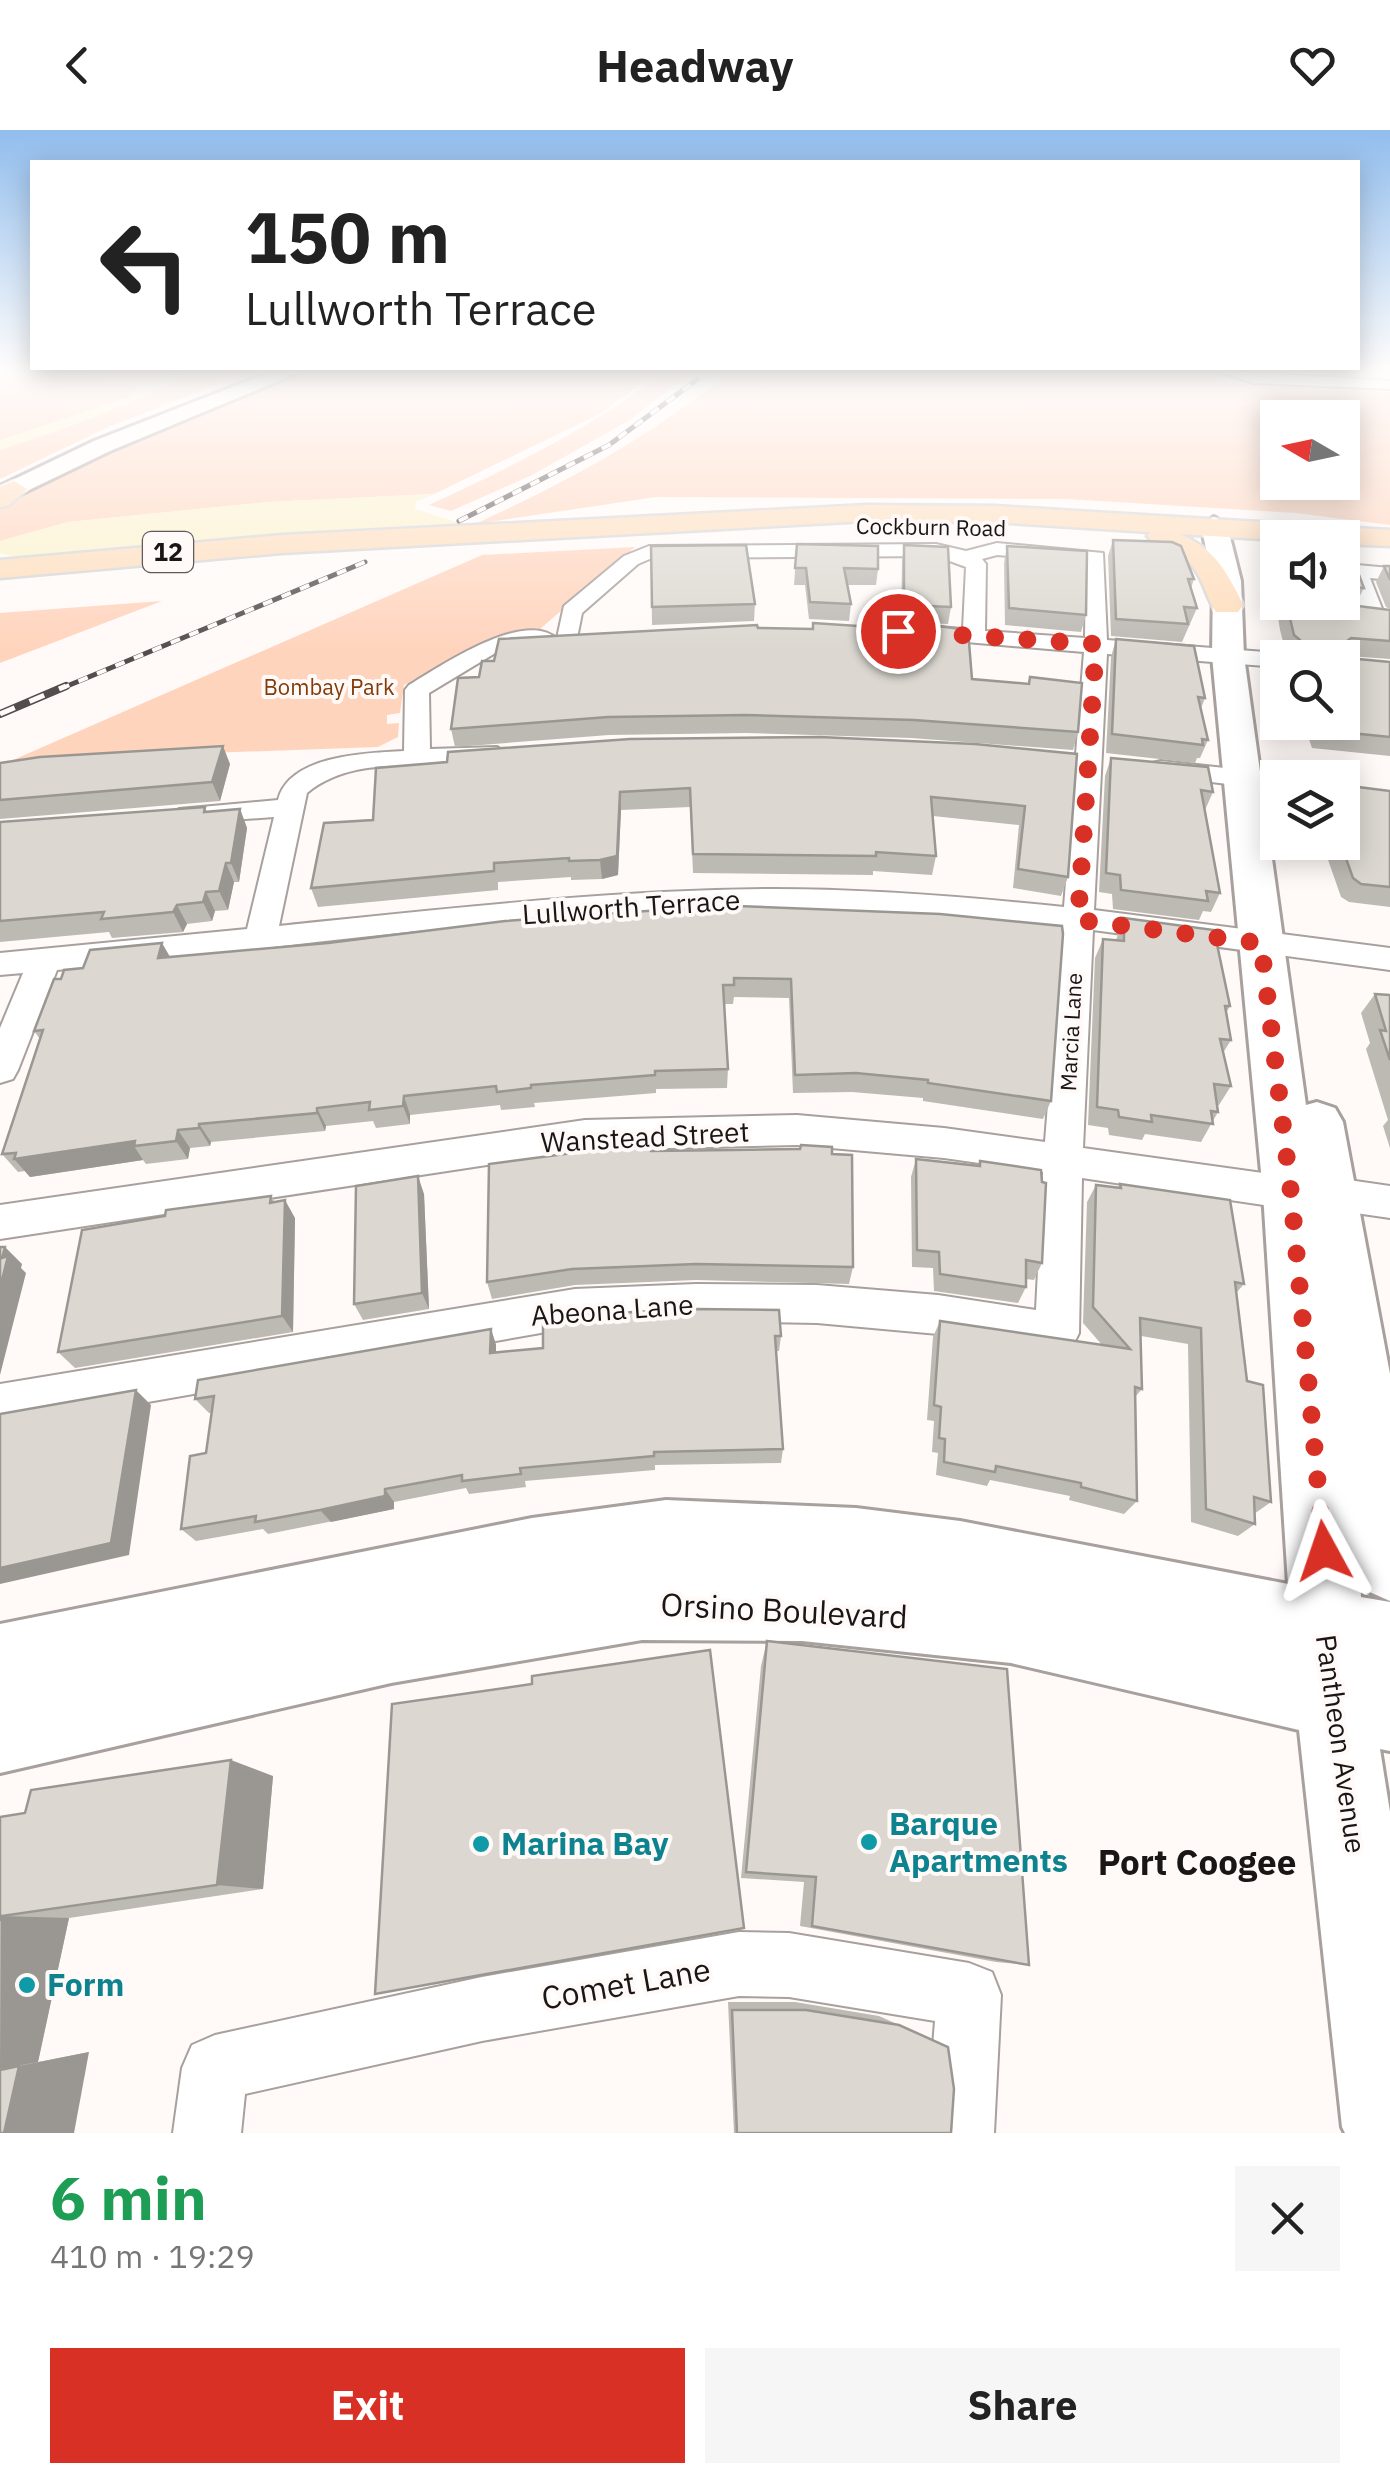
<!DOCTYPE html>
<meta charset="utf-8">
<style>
body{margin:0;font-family:"IBM Plex Sans",sans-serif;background:#f6f6f6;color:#222;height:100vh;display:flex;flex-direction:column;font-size:38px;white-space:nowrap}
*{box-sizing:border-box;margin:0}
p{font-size:32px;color:#767676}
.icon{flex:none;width:55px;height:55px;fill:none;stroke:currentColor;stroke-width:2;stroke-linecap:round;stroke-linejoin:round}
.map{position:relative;height:2003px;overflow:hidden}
.side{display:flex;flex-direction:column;background:#fff;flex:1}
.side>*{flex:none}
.banner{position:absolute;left:30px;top:30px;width:1330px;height:210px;border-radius:0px;box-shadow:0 5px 25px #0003;background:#fff;color:#222;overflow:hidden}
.needle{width:65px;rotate:279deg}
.controls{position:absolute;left:1260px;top:270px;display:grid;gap:20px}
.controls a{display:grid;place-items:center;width:100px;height:100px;border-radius:0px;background:#fff;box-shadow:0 5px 25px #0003;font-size:50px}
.pin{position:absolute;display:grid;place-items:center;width:85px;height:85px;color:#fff;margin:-42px;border:5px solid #fff;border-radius:50%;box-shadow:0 2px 10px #0007}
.me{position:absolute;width:110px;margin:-55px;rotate:355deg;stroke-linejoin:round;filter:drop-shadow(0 0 8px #0008)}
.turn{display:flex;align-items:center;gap:35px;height:210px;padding:0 50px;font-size:45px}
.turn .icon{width:130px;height:130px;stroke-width:2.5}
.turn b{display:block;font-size:70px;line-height:85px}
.round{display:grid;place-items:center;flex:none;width:105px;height:105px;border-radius:0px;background:#f6f6f6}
.headline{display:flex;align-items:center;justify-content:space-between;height:170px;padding:0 50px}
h1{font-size:60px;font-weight:800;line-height:75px;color:#1e9e55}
.button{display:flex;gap:20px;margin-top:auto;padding:20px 50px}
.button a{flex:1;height:115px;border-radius:0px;background:#d93025;color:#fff;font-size:40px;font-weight:800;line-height:115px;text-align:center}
.button a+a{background:#f6f6f6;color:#222}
header{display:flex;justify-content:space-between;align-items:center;height:130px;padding:0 50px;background:#fff;font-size:45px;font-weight:800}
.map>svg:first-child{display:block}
</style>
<header><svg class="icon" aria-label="back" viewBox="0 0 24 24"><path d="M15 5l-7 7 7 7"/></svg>Headway<svg class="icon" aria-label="heart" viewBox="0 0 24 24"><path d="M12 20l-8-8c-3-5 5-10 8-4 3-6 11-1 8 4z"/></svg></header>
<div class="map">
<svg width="1390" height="2003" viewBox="0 0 1390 2003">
<rect width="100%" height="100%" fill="#fffaf8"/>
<g fill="#ffd4bd" fill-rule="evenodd">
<path d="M0 240H254L106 298 0 349Z"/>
<path d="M302 240H659L600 284 434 364 268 372 68 392 0 411V379L129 308Z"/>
<path d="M667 240H696L628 291 532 345 451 381 429 375C513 336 593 297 667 240Z"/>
<path d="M732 240H1203L1210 248 1228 253 1390 262V395L1296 383 1067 369 656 367 475 394C571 350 649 308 732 240ZM1278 288H1342V352H1278Z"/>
<path d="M635 417 540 499 490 508 404 555 400 583 387 585V594L399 593 398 607 378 617 13 630 482 425Z"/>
<path d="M162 471 0 533V483Z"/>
</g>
<g fill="#fbf2cc">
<path d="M179 240H194C132 276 68 298 0 320V310L127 268 138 260 132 254 53 244 56 241 150 251Z"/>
<path d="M434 364 416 372 415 379 466 395 475 394V398L20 428 0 423V411L68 392 268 372Z"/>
</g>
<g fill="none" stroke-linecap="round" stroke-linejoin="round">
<defs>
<g id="minor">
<path d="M1214 240 1390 251V259L1253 253Z"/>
<path d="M997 413 1103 423 1107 510 1278 523 1288 528H1278V537L1107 524 1094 780 1390 818V840L1093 800 1083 1018 1291 1047H1328L1390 1056V1088L1328 1079H1291L1082 1048 1079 1203 1072 1217 1057 1223 938 1204 817 1193 696 1191 575 1197 0 1298V1254L575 1159 696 1154 817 1155 938 1165 1036 1180 1043 1042 944 1028 797 1015 585 1020 0 1109V1075L585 990 797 985 944 998 1045 1012 1062 797C967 786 871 778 775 779 534 779 296 818 57 840L18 940 13 949 0 953V898L23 843 0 845V823L247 799 274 687 189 693 175 685 179 679 278 670C289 625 367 623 404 621L405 560 409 555C439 537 525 478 557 509L546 516 497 522 429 563 430 619 497 617 510 625 506 630C443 646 361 618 307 663L279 796C444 779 609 760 774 759 871 759 968 767 1064 777L1084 522 908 507 905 502 916 495 963 499 966 437 936 426 652 428 638 434 582 483 576 513H560L557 508 564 476 624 426 649 416 936 414 966 421ZM997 425 1086 432 1085 508 985 501 986 434 982 429Z"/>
<path d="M1357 435 1390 438V450L1370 448 1383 481H1390V495L1367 492 1364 487 1347 441Z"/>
<path d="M1161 631 1278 644 1288 648H1278V660L1152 645 1148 639 1152 633Z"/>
<path d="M739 1802 789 1803 969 1833 992 1842 1001 1865 994 2003H926L935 1891 789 1867 739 1866 482 1911 245 1964 241 2003H173L182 1938 192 1915 215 1905 482 1847Z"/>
</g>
<g id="secondary">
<path d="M276 240H305L110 321 0 374V356L94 311Z"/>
<path d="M1214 387 1227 395 1241 451 1244 526 1306 975 1317 972 1335 978 1343 992 1390 1244V1471L1365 1460 1360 1449 1361 1467 1390 1472V1621L1380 1619 1390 1682V2003H1345L1342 1997 1299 1600 1011 1533 802 1511 642 1510 391 1553 0 1643V1494L532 1388 666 1370 856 1378 960 1391 1288 1454 1263 1063 1212 526 1213 451 1201 395Z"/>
</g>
<g id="primary">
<path d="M14 351 27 359 9 375 0 377V357Z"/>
<path d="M867 375 994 376 1390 400V416L1342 414V408L1278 410 1180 404C1214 418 1228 443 1243 475L1238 482H1216C1205 466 1203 445 1188 432 1176 421 1157 418 1147 406L1150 402 994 392 867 391 282 423 0 448V430L282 405Z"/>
</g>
</defs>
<use href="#minor" stroke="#a8a09d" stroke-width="4"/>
<use href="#secondary" stroke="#a8a09d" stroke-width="6"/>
<use href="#primary" stroke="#d6d5d5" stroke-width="5"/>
<use href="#minor" fill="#fff" fill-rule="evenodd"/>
<use href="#secondary" fill="#fff" fill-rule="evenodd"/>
<use href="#primary" fill="#feddbc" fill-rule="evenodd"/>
<defs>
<g id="rail-far1">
<path d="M459 391 609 315 710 240"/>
<path d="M60 559 365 432"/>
</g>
<path id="rail" d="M0 584 66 556"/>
</defs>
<use href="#rail-far1" stroke="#524e4d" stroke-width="5"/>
<use href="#rail" stroke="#524e4d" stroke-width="8"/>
<use href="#rail-far1" stroke="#fffaf8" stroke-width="4" stroke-dasharray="10" stroke-linecap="butt"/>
<use href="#rail" stroke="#fffaf8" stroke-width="5" stroke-dasharray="16" stroke-linecap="butt"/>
</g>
<g fill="#bdbab4">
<path d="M1113 410 1194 449 1191 458 1197 478 1182 512 1111 506 1108 426Z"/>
<path d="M797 414 878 439 876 455H847L851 474 849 491 809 489 805 455H794Z"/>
<path d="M904 415 951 477 948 494 901 492 902 431Z"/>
<path d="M651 416 755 474 754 491 652 495Z"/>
<path d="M1007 416 1086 485 1081 502 1005 495 1004 433Z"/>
<path d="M1342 421 1364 458 1355 475 1329 473 1390 480V529L1348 526V528L1390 532V626L1312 618 1303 592H1342V528H1292L1286 523 1280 500 1278 487 1285 472H1342Z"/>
<path d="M1384 436H1390V479L1386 477 1376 452Z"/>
<path d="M813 493 972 549 1028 554 1030 547 1078 602 1073 620 911 608 746 603 609 605 455 617 451 599 479 547 494 531 758 498 812 499Z"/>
<path d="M1116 509 1205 568 1201 578 1208 610 1200 628H1197L1195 633 1106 623 1111 527Z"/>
<path d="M1077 624 1068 747 1061 766 1013 758 1019 695 933 686 936 726 932 745 873 741V745L693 743 690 677 621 680 618 745 602 749 571 750V747L498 752V760L318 777 311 758 373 690 376 638Z"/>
<path d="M1111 628 1213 662 1205 680 1220 763 1211 782 1203 781 1199 790 1113 779 1112 764 1099 762 1105 646Z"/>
<path d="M0 633 230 634 220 671 0 689Z"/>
<path d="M1342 655 1390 661V777L1349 772 1341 767 1326 724 1332 712H1342Z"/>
<path d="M205 677 207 682 240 679 247 698 239 752H234L228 780 215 781 212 791 187 794 183 802 112 808 109 802 0 812V692Z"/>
<path d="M675 779 1051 971 1043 989 923 971V968L852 962 793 963 789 868 734 867 733 874H724L728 939 727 958 656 959V963L534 973 535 977 501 980 500 975 410 985V994L376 998 373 991 326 996 325 1001 211 1012 210 1016 190 1018 188 1029 146 1034 143 1030 30 1047 25 1041 18 1042 2 1024 40 909 34 901 61 849 170 827Z"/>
<path d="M1124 788 1230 876 1226 883 1231 910 1223 923 1231 956 1219 975H1217L1218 982 1201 1012 1145 1004 1142 1010 1109 1005 1108 998 1088 995 1095 828 1103 809 1116 810Z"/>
<path d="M1375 864 1390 865V1018L1383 996 1388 990 1366 919 1370 913 1361 883Z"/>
<path d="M652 1021 832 1024 853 1137 849 1154 696 1150 575 1155 492 1169 487 1152Z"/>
<path d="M916 1029 978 1036 980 1031 1042 1133 1034 1150 1026 1149V1157L1018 1173 934 1161 933 1138 912 1137 911 1047Z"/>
<path d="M1120 1054 1244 1154 1237 1162 1247 1251 1271 1372 1254 1384 1255 1394 1238 1406 1191 1392 1188 1214 1141 1206 1142 1259 1136 1266 1137 1371 1124 1384 1069 1370 1070 1366 990 1350 987 1356 936 1345 938 1323 932 1322 934 1291 927 1290 933 1207 940 1191 1102 1215 1083 1193 1087 1072 1096 1055 1118 1058Z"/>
<path d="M424 1064 429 1179 363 1190 354 1174Z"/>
<path d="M271 1066 275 1072 295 1088 293 1202 75 1238 58 1222Z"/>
<path d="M491 1199 496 1215V1223L781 1206 779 1221H776L783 1319 781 1333 655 1335V1340L525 1351 526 1357 469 1364 466 1358 394 1372V1379L268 1404 263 1399 196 1411 181 1399 206 1323 211 1283H209L195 1269Z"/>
<path d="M767 1511 1029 1835 996 1832 800 1796 804 1752 741 1748 761 1536Z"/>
<path d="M273 1646 263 1759 69 1788 38 1932 89 1922 0 2003V1687Z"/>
<path d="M728 1872H795L879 1886 948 1917 951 2003H734Z"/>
</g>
<g fill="#9a9792">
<path d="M223 616 230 634 220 671 212 652Z"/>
<path d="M620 662 621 680 618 745 602 749 600 730Z"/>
<path d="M240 679 247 698 239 752 231 733Z"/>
<path d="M226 733 234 752 228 780 219 761Z"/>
<path d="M206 762 215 781 212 791 203 772Z"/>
<path d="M177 775 187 794 183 802 173 782Z"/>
<path d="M162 813 173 832 158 828Z"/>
<path d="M404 966 410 985V994L403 976Z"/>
<path d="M317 978 326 996 325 1001 317 983Z"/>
<path d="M199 994 211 1012 210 1016 199 998Z"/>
<path d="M178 1000 190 1018 188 1029 176 1011Z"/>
<path d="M135 1011 134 1016 143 1030 30 1047 14 1029Z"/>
<path d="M418 1046 424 1064 429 1179 422 1163Z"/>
<path d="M285 1070 295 1088 293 1202 282 1186Z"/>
<path d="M5 1117 22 1134 21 1138 26 1143 0 1245V1158L2 1128Z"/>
<path d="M491 1199 496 1215V1239L490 1223Z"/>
<path d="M136 1260 151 1275 129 1425 0 1454V1438Z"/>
<path d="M385 1359 394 1372V1379L331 1392 320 1380Z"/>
<path d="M231 1630 273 1646 263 1759 217 1755Z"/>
<path d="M1 1786 69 1788 38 1932 0 1939Z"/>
<path d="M89 1922 74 2003H4L19 1936Z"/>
</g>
<g fill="#dcd8d1" stroke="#9a9792" stroke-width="2.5">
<path d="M1113 410 1172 412 1181 416 1194 449H1188L1197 478 1184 477 1188 494 1116 489Z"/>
<path d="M797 414 878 416V439L844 438 851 474 810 472 806 438H795Z"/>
<path d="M746 415 755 474 652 477 651 416Z"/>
<path d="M904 415 948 417 951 477 904 475Z"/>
<path d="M1007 416 1087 421 1086 485 1009 478Z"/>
<path d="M1342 421H1350L1364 458 1342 456Z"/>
<path d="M1384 436H1390V450Z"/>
<path d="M1286 472H1326L1390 480V511L1351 508 1347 511 1348 528 1390 532V607L1322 600 1319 592H1342V528H1299L1300 510 1294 505Z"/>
<path d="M813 493 903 499V495H930L968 500 972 549 1029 554 1030 547 1082 553 1078 602 914 590 746 585 608 587 451 599 458 548 479 547 482 531H494L499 509 757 495 758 498 813 499Z"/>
<path d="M1116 509 1194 516 1205 568 1198 567 1208 610 1202 609 1203 615 1112 604Z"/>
<path d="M820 607 975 614 1077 624 1068 747 1018 739 1025 676 931 667 936 726 876 722V726L693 724 690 658 620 662 617 726 600 730 569 731V728L494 733V741L311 758 324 693 373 690 376 638 447 632 448 622 630 609Z"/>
<path d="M223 616 212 652 0 670V633L40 627Z"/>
<path d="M1111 628 1208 637 1213 662 1201 660 1220 763 1206 761 1208 771 1121 760 1120 745 1106 743Z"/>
<path d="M1342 655 1390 661V757L1361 754 1353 748 1340 712H1342V703L1346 702 1342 693Z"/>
<path d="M205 677 204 682 240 679 231 733H226L219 761 206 762 203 772 177 775 173 782 101 789 104 782 0 791V692Z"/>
<path d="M737 776 940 784 1062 796 1063 804 1051 971 928 953V950L856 943 795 945 791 849 734 848V855H723L728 939 655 941V945L531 955V958L497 962 496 956 404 966 403 976 369 980 370 972 317 978V983L199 994V998L178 1000 176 1011 134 1016 135 1011 14 1029 16 1023 2 1024 43 900 34 901 54 849H61L64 840 83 838 90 820 162 813 158 828 328 813 505 791 675 779 737 781Z"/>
<path d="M1124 788 1214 800 1230 876H1225L1231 910 1220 909 1231 956 1214 954 1218 982 1211 981 1213 994 1151 985 1152 992 1119 987 1118 980 1097 977 1103 809 1124 811Z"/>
<path d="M1375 864 1390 865V930L1380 900 1386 901Z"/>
<path d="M801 1015 832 1017V1024L852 1025 853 1137 696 1134 572 1139 487 1152 489 1034 618 1017H651V1021L734 1020 800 1019Z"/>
<path d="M916 1029 980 1036V1031L1041 1040 1042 1052 1046 1053 1042 1133 1026 1130V1157L940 1144 939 1122 917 1120Z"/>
<path d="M418 1046 422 1163 354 1174 356 1056Z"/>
<path d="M1120 1054 1230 1070 1244 1154 1235 1152 1247 1251 1263 1255 1271 1372 1254 1367 1255 1394 1206 1379 1201 1198 1140 1188 1142 1259 1135 1257 1137 1371 1081 1357V1353L996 1336 995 1342 944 1332 945 1309 939 1308 941 1277 934 1275 940 1191 1130 1219 1093 1177 1096 1055 1121 1058Z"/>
<path d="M271 1066 270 1073 285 1070 282 1186 58 1222 82 1100 165 1086 166 1080Z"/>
<path d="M0 1117H5L2 1128 8 1126 0 1158Z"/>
<path d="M696 1179 779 1180 781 1206H775L783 1319 654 1322V1326L520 1338 521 1344 462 1351V1345L385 1359V1366L320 1380 255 1392 256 1386 181 1399 190 1326 206 1323 214 1266 195 1269 198 1250 491 1199 490 1223 543 1218V1190L572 1185Z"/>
<path d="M136 1260 111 1413 0 1438V1284Z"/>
<path d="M767 1511 1007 1539 1029 1835 812 1796 816 1747 746 1742Z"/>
<path d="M710 1520 744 1798 375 1864 392 1574 532 1554V1546Z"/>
<path d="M231 1630 217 1755 1 1786 0 1791V1687L25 1683 31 1660Z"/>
<path d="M732 1880H806L899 1895 948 1917 954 1959 951 2003H737Z"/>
<path d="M19 1936 4 2003H0V1940Z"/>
</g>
<linearGradient id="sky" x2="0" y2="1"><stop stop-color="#91bded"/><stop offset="0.46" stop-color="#fffdfc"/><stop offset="1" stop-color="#fffdfc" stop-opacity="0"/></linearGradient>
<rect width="1390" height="521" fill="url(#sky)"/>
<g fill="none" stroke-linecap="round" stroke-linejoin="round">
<path stroke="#d93025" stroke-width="18" stroke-dasharray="0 32.4" d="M898 501 1096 514 1078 790 1261 813 1291 1063 1324 1421"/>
</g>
<g fill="#0f9aa8" stroke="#fffaf8" stroke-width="4">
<circle cx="869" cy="1712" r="10"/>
<circle cx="481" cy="1714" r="10"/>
<circle cx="27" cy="1855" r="10"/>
</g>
<g text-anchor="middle" stroke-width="8" stroke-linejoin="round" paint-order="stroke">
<g font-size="22" fill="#191615" stroke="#fffaf8">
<text transform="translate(931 397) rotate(1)" y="8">Cockburn Road</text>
<text transform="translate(1071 902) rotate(-87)" y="8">Marcia Lane</text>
</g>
<g font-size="22" fill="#823b0b" stroke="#fffaf8">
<text x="329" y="565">Bombay Park</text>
</g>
<rect fill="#fffaf8" stroke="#5e5a59" stroke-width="2.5" x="143" y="402" width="50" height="40" rx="8"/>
<g font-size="25" font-weight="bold" fill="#191615">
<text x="168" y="431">12</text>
</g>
<g font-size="28" fill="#191615" stroke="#fffaf8">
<text transform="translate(631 777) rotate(-4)" y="10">Lullworth Terrace</text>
<text transform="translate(645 1007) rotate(-3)" y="10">Wanstead Street</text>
<text transform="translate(612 1180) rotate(-4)" y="10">Abeona Lane</text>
<text transform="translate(1341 1614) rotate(82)" y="10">Pantheon Avenue</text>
</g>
<g font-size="32" fill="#191615" stroke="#fffaf8">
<text transform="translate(784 1481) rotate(3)" y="11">Orsino Boulevard</text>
<text transform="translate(626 1854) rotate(-10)" y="11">Comet Lane</text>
</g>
<g font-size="32" font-weight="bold" fill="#0d838f" stroke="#fffaf8" text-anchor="start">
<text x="889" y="1705">Barque<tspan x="889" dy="37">Apartments</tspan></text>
<text x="501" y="1725">Marina Bay</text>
<text x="47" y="1866">Form</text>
</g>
<g font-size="35" font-weight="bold" fill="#191615" stroke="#fffaf8">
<text x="1197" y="1745">Port Coogee</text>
</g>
</g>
</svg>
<div class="controls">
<a><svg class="needle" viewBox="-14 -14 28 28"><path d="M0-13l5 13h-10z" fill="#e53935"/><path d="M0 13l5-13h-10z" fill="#767676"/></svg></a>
<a><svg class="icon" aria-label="sound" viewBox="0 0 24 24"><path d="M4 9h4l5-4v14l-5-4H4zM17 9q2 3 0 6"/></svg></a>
<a><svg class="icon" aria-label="search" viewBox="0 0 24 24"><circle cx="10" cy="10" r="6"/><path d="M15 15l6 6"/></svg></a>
<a><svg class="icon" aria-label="layers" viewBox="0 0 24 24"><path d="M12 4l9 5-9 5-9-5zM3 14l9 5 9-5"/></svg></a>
</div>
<div class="pin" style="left:898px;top:501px;background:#d93025"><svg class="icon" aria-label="arrive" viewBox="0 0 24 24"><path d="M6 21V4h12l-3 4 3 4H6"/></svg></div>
<svg class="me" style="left:1324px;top:1421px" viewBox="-20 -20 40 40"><path d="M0-17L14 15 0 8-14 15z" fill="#d93025" stroke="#fff" stroke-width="4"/></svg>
<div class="banner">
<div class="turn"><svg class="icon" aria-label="left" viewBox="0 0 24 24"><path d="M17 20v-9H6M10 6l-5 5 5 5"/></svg><div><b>150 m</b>Lullworth Terrace</div></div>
</div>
</div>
<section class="side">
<div class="headline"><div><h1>6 min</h1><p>410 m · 19:29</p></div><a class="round"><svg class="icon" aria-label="close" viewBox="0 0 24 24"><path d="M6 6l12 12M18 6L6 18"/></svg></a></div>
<div class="button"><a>Exit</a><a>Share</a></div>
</section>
